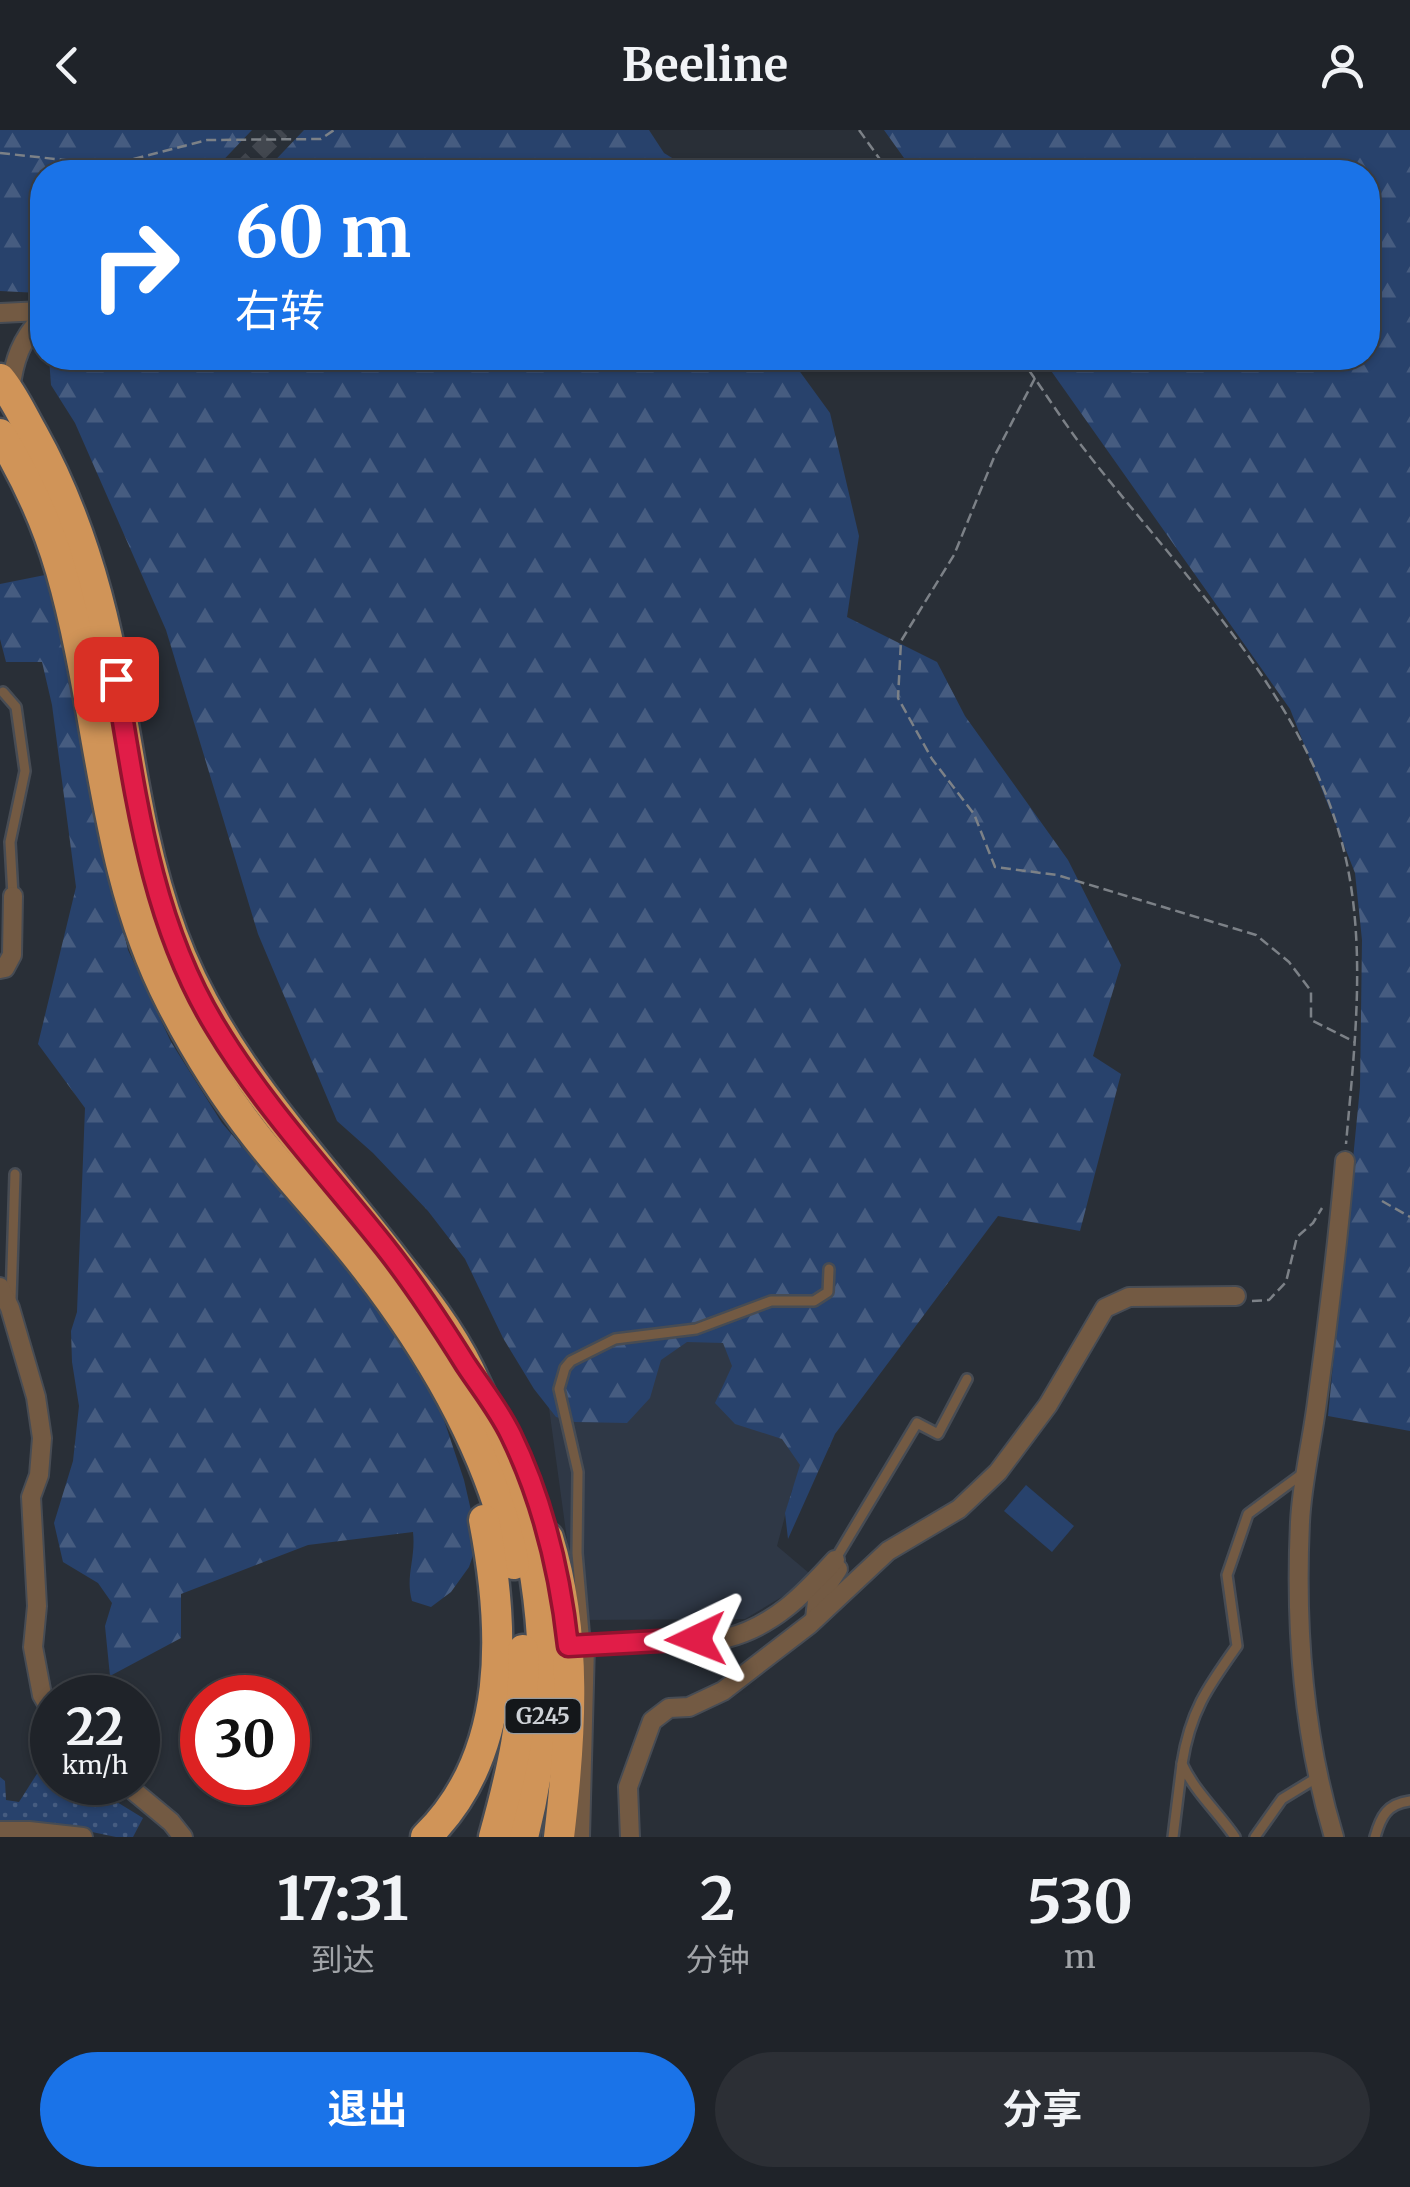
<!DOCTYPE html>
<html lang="zh">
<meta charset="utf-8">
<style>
body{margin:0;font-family:Merriweather,"Noto Sans SC",serif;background:#2c2f35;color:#f1f3f6;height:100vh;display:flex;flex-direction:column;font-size:38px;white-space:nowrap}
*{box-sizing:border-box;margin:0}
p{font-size:32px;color:#a1a4a8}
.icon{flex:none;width:55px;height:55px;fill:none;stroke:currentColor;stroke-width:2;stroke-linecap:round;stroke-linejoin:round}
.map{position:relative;height:1707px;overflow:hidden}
.drawer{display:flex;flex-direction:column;background:#1f2329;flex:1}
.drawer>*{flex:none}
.hud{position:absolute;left:30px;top:30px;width:1350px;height:210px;border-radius:40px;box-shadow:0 2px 8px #0004,0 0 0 2px #3c4046;background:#1a73e8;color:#fff;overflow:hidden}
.speed{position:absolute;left:30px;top:1545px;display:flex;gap:20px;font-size:50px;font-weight:700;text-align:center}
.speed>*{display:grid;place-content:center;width:130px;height:130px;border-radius:50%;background:#1f2329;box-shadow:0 2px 8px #0004,0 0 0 2px #3c4046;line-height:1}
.speed small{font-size:25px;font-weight:400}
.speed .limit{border:15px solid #d22;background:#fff;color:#111}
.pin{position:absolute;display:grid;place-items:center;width:85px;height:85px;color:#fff;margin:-42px;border-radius:20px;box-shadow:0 5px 15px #0006}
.me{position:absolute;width:110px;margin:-55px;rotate:268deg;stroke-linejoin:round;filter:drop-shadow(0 0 8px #0008)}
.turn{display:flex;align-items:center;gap:35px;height:210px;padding:0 40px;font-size:45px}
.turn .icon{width:130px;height:130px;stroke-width:2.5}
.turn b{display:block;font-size:70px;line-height:85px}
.eta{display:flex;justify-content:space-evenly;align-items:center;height:170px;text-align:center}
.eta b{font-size:60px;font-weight:700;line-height:70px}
.action{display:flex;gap:20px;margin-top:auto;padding:20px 40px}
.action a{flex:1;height:115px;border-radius:60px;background:#1a73e8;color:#fff;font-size:40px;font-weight:700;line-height:115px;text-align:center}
.action a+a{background:#2c2f35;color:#f1f3f6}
header{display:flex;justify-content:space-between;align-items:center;height:130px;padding:0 40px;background:#1f2329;font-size:45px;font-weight:700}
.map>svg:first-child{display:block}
</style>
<header><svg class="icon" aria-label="back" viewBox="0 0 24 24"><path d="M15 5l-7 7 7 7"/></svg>Beeline<svg class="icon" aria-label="person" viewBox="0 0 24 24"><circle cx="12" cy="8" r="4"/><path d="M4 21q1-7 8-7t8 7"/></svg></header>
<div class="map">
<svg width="1410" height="1707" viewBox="0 0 1410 1707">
<defs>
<pattern id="forest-firs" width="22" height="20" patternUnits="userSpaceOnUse" patternTransform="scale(2.5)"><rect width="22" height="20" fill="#28426c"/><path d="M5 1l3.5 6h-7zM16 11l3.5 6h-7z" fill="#465c80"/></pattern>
<pattern id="park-dots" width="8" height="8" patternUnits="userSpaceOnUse" patternTransform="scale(2.5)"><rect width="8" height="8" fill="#28426c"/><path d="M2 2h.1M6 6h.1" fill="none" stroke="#465c80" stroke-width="1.8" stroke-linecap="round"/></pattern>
</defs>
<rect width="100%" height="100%" fill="#292f37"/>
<path fill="#2f3846" d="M669 1106 813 1326 792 1360 777 1416 809 1443 797 1458 745 1489 578 1490 546 1256Z"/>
<path fill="#28426c" d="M1026 1355 1074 1396 1052 1422 1004 1381Z"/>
<g fill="url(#forest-firs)">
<path d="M0 0H252L212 42H42V161L39 163 0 161Z"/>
<path d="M304 0H649L664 23 695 42H264Z"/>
<path d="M884 0H1410V1301L1328 1286 1360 957 1362 810 1355 743 1290 579 1042 228H1368V42H914Z"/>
<path d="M49 228H790L830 283 859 406 847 487 937 532 965 586 1068 730 1121 835 1093 926 1121 944 1080 1101 998 1086 835 1304 788 1409 785 1383 800 1335 782 1309 735 1294 715 1273 732 1236 723 1213 687 1212 661 1230 650 1268 627 1293 575 1292 556 1287 534 1259 503 1208 465 1129 428 1081 373 1023 337 991 258 804 166 500 75 293 51 255Z"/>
<path d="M55 443 95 684 128 820 171 912 222 993 397 1198 435 1263 464 1350 478 1411 469 1437 451 1462 431 1477 412 1471C405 1446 416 1429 413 1402L308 1415 181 1464V1508L110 1546 105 1496 112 1473 98 1453 63 1432 54 1393 73 1331 79 1276 72 1232 71 1201 77 1182 85 978 38 914 76 757 52 575 42 532H6L0 509V454Z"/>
</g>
<path fill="url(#park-dots)" d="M47 1628 52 1631V1652L86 1653 143 1688 133 1707H116L58 1695 0 1692V1647L5 1651 6 1670 19 1672Z"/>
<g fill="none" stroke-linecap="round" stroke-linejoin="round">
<path stroke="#42474f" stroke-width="18" stroke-dasharray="18 9" stroke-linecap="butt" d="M239 42 281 0"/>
<defs>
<g id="lane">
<path d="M3 562 16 577 25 641 10 712 13 766"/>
<path d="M11 1170 15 1044"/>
<path d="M835 1430 917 1293 938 1304 967 1249"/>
<path d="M585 1515 577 1423 578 1342 559 1259 565 1238 571 1231 615 1209 696 1199 771 1171H814L828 1162 829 1139"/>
<path d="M1182 1634C1190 1582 1207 1558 1237 1516L1227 1445 1248 1384 1302 1344"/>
<path d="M1173 1707 1182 1634C1195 1662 1217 1681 1235 1707"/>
<path d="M1255 1707 1282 1669 1318 1647"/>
<path d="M1375 1707C1381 1686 1387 1674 1410 1671"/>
</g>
<g id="street">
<path d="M0 183 42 181"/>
<path d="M10 261C14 229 21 210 42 187"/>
<path d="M0 839 5 838 12 825 13 766"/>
<path d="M0 1157 10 1178 36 1267 42 1308 39 1345 31 1367 37 1476 33 1517 42 1565 52 1582"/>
<path d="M815 1489 817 1471 838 1439"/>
<path d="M568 1516 727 1508C774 1496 804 1464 835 1430"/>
<path d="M123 1652 171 1692 183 1707"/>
<path d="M0 1701H29L83 1707"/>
<path d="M580 1707 585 1515"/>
<path d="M630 1707 628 1657 652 1591 669 1578 689 1577 723 1561 810 1494 888 1421 959 1379 998 1342 1048 1275 1105 1178 1129 1167 1236 1166"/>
<path d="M1334 1707C1303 1605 1295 1498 1300 1392 1302 1351 1312 1312 1317 1272 1328 1192 1338 1111 1345 1031"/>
</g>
<g id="highway">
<path d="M0 249C14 266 22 285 33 304 76 381 101 467 116 554 131 638 142 723 172 804 217 927 308 1019 387 1121 416 1158 448 1197 469 1240 541 1385 564 1549 523 1707"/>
<path d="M0 304C26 347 47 392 61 441 102 583 102 739 171 872 195 919 223 964 256 1006 291 1051 332 1093 367 1139 435 1227 492 1325 514 1434"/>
<path d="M548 1408C578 1506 571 1607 559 1707"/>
<path d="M426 1707C511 1624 505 1498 484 1390"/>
<path d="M494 1707C511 1646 526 1583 523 1520"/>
</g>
</defs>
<use href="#lane" stroke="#474c54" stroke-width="14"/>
<use href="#street" stroke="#474c54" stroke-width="22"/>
<use href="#highway" stroke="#474c54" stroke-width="35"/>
<g stroke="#7c8187" stroke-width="2.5" stroke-dasharray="10 5" stroke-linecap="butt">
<path d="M859 0 889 42"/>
<path d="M0 23 110 35 207 10 321 9 334 0"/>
<path d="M1020 228C1041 256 1060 287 1081 315 1179 442 1313 572 1347 734 1366 826 1354 922 1346 1014"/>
<path d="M1035 248 995 325 954 425 901 511 898 568 932 629 974 684 995 737 1057 745 1256 805 1289 832 1311 861V890L1355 912"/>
<path d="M1382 1071 1410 1087"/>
<path d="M1252 1171 1269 1170 1286 1152 1297 1107 1313 1093 1322 1078"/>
</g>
<use href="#lane" stroke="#735a43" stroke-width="9"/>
<use href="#street" stroke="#735a43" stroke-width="18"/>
<use href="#highway" stroke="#d09458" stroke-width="30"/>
</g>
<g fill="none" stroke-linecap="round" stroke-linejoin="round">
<defs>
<path id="route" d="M116 549C136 668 151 791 215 896 263 976 327 1044 385 1117 415 1155 441 1195 466 1235 482 1259 499 1280 511 1305 543 1371 560 1443 568 1516L696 1509"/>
</defs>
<use href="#route" stroke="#92132f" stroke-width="25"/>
<use href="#route" stroke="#e11d48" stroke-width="18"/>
</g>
<g text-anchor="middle" stroke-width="8" stroke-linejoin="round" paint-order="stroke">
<rect fill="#14171a" stroke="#969a9e" stroke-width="2.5" x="505.5" y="1569" width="75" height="34" rx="8"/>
<g font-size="22" font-weight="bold" fill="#ced2d7">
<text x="543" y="1594">G245</text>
</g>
</g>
</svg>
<div class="speed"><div>22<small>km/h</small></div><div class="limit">30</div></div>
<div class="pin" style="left:116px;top:549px;background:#d93025"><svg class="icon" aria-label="arrive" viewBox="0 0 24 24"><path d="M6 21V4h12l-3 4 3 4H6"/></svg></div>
<svg class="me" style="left:696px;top:1509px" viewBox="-20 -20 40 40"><path d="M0-17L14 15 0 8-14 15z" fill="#e11d48" stroke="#fff" stroke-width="4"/></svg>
<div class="hud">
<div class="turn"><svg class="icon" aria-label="right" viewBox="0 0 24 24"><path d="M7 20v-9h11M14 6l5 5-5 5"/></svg><div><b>60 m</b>右转</div></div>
</div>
</div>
<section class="drawer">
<div class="eta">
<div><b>17:31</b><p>到达</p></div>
<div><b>2</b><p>分钟</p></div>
<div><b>530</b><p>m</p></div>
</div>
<div class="action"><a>退出</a><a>分享</a></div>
</section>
